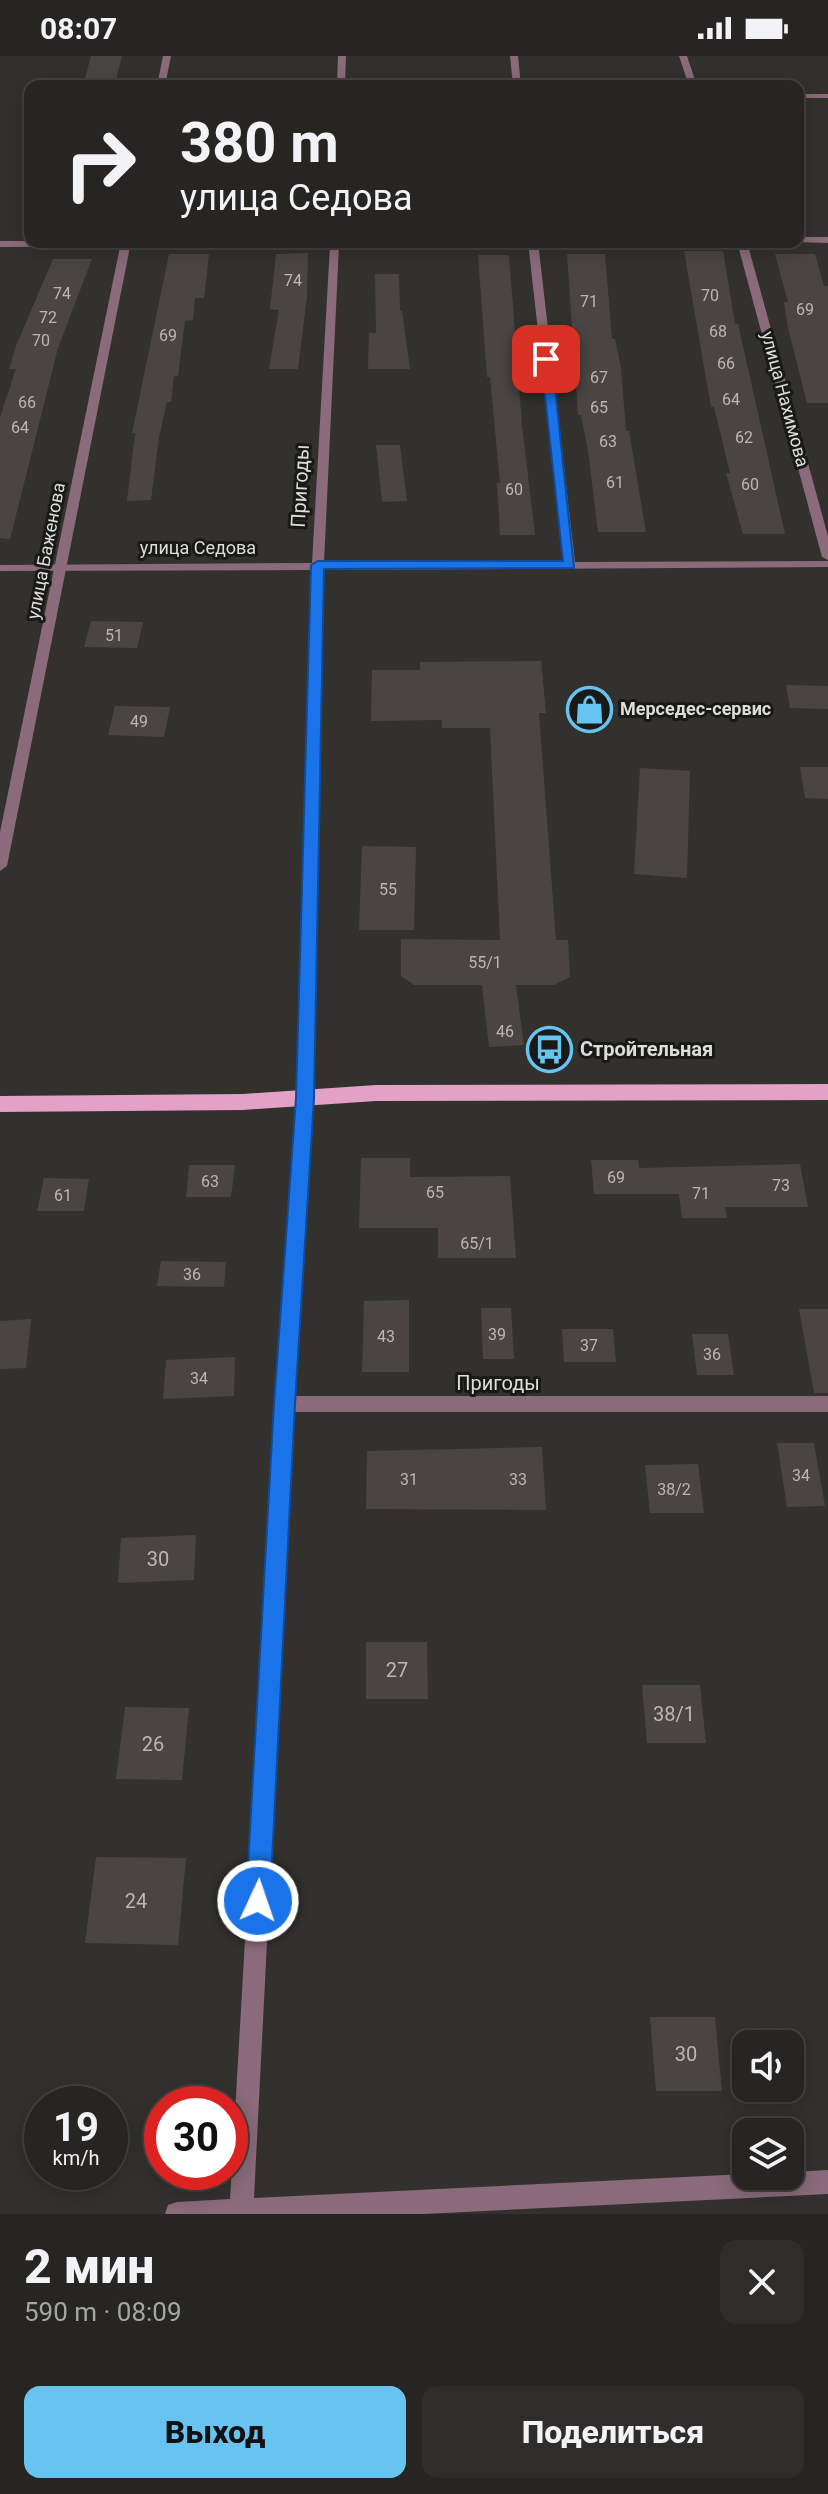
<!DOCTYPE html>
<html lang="ru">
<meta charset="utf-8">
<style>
body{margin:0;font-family:Roboto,sans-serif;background:#2e2d2a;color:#f1f3f6;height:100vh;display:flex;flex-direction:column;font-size:30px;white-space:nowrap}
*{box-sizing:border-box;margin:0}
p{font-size:26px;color:#a4a5a5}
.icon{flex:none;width:44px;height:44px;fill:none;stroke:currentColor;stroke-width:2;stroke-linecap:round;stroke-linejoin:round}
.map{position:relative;height:2158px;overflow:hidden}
.side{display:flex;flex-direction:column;background:#262522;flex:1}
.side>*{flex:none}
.top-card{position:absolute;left:24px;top:24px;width:780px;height:168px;border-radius:16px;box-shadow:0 4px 20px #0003,0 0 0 2px #424240;background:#262522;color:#f1f3f6;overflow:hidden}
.tools{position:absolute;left:732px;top:1974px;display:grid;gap:16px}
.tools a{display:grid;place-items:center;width:72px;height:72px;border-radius:16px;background:#262522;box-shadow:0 4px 20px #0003,0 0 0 2px #424240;font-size:40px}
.speed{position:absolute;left:24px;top:2030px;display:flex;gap:16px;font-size:40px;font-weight:700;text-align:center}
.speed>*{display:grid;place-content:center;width:104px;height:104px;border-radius:50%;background:#262522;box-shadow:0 4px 20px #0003,0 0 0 2px #424240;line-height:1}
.speed small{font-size:20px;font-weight:400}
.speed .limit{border:12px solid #d22;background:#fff;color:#111}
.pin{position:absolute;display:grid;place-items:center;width:68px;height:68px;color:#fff;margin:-34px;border-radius:16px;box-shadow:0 4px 12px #0006}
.me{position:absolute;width:88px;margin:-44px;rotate:3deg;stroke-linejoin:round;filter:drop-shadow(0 0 6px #0008)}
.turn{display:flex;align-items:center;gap:28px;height:168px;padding:0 24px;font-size:36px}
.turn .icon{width:104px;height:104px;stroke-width:2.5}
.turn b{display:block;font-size:56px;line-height:68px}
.round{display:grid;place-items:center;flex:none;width:84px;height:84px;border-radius:16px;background:#2e2d2a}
.head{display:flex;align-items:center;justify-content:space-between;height:136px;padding:0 24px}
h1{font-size:48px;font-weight:800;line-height:60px}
.action{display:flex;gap:16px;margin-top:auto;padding:16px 24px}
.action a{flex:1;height:92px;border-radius:16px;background:#67c4f0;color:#111;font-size:32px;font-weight:800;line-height:92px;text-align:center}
.action a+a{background:#2e2d2a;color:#f1f3f6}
.status{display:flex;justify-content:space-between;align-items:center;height:56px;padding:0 40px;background:#262522;direction:ltr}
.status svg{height:22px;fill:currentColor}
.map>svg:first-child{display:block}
</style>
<div class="status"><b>08:07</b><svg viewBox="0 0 49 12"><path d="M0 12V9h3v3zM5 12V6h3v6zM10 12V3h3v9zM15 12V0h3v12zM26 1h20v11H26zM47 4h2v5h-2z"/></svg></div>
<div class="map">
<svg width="828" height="2158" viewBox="0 0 828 2158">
<rect width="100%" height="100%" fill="#32312d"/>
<g fill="#4a4543">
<path d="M91 0H122L115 27H84Z"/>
<path d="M684 195H723L735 268H738L785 478H743L726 417H730L714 351H711Z"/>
<path d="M308 197 307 241 298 313H269L279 254 270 253 276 198Z"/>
<path d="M169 198H209L204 242H195L193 264 185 265 178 320H174L171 346H167L159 381 151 444 127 445 135 377H132Z"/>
<path d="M567 198H605L612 283H615L621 312 626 375H629L646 476H598L588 395 581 359H578Z"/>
<path d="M775 198H815L824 230H828V347H807L788 272 784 246H788Z"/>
<path d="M478 199H509L522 369 535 479H500L497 427H500L490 321H487Z"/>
<path d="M53 203H92L58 292 10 483 0 482V361L16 313H9L16 290Z"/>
<path d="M375 218H399L400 255H402L410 313H368L369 277H376Z"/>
<path d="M376 389H400L407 445 382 446Z"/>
<path d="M91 565 143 566 137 592 84 591Z"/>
<path d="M541 605 546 657H539L556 884H568L570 921 554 929H516L524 989 489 991 482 929H414L401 920V883L500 884 490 672H442V664L371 665 372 614H420V606Z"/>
<path d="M786 629 828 630V653L790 652Z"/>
<path d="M115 650 170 651 164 681 108 679Z"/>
<path d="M800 711H828V743L805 742Z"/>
<path d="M640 712 690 715 687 822 634 818Z"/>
<path d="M362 790 416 791 414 874H359Z"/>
<path d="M361 1102H410V1121L510 1120 516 1202H438V1172H359Z"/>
<path d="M591 1104H638L639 1112 800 1108 808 1151H725L727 1162H682L679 1138H594Z"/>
<path d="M189 1109H235L231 1141H186Z"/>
<path d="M44 1122 89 1123 84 1155H37Z"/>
<path d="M161 1205 226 1206 224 1231 157 1230Z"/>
<path d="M409 1244V1316H362L364 1245Z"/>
<path d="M481 1252H511L514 1303H483Z"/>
<path d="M799 1253H828V1337H814Z"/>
<path d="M31 1263 26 1312 0 1313V1265Z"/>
<path d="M562 1273H613L616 1306H564Z"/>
<path d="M692 1278H728L734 1319H697Z"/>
<path d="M235 1301 234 1340 163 1343 166 1304Z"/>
<path d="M777 1387H814L825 1450 787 1451Z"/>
<path d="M542 1391 546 1454 366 1453 367 1395Z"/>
<path d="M698 1408 704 1457H650L645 1409Z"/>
<path d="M196 1479 194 1524 118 1527 121 1482Z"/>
<path d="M366 1586H427L428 1643H366Z"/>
<path d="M642 1629H700L706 1687H647Z"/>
<path d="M125 1651 189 1652 182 1724 116 1723Z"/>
<path d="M96 1801 186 1802 178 1889 85 1887Z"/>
<path d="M650 1961H715L722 2035H656Z"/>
</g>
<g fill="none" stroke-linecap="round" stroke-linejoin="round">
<g fill="#8a6a7b" fill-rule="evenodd">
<path d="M338 0H346L345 30H337Z"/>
<path d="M510 0H518L521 30H513Z"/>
<path d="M679 0H687L697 30H689Z"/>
<rect x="798" y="38" width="30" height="4"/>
<path d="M798 181H828V187L795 186H798Z"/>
<path d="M0 185 538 186 575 506 828 505V511L324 514 313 1042 295 1340H828V1356H294L254 2142 746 2118V2120H790V2116L828 2114V2138L424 2158H165L168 2149 177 2146 230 2143 276 1348 297 1042 312 514 0 515V509L312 507 330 189 0 191ZM528 186 564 506 324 507 339 189H524Z"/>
<path d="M737 186H747L828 480V504L822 501Z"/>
</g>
<g fill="#8a6a7b" fill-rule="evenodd">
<path d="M163 0H171L165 30H157Z"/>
<path d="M121 186H131L7 810 0 815V776Z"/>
</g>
<path fill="#e3a1c6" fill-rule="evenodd" d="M828 1028V1044L376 1045 243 1054 0 1056V1040L243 1038 376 1029Z"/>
</g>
<path fill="#1a73e8" stroke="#114b97" stroke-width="2" d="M546 300 552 303 574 512 324 513 314 1042 295 1348 270 1845 267 1854 258 1857 249 1854 246 1845 274 1348 296 1042 311 509 318 505H563L541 303Z"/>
<defs>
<symbol id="shop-ring" viewBox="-11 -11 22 22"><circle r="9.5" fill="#191917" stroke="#67c4f0" stroke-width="1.5"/><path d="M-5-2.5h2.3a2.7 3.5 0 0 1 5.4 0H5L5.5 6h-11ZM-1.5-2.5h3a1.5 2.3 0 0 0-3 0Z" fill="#67c4f0"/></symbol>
<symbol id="bus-ring" viewBox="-11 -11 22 22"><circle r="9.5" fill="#191917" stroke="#67c4f0" stroke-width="1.5"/><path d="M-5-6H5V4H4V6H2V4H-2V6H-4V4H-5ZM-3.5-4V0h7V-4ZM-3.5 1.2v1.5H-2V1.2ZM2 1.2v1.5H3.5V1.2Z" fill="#67c4f0"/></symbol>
</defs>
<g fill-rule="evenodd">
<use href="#shop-ring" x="564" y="628" width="51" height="51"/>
<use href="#bus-ring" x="524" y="968" width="51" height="51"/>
</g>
<g text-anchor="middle" stroke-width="6" stroke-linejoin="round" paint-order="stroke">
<g font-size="16" fill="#b9b7b5">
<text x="293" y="230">74</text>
<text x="62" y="243">74</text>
<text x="710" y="245">70</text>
<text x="589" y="251">71</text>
<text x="805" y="259">69</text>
<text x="48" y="267">72</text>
<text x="718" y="281">68</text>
<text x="168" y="285">69</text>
<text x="41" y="290">70</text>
<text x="726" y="313">66</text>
<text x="599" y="327">67</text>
<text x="731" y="349">64</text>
<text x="27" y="352">66</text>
<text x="599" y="357">65</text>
<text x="20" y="377">64</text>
<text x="744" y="387">62</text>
<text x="608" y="391">63</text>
<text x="615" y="432">61</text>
<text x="750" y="434">60</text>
<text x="514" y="439">60</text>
<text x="114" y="585">51</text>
<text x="139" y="671">49</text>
<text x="388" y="839">55</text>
<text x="485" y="912">55/1</text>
<text x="505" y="981">46</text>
<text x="616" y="1127">69</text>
<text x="210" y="1131">63</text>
<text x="781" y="1135">73</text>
<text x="435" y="1142">65</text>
<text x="701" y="1143">71</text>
<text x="63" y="1145">61</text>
<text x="477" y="1193">65/1</text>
<text x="192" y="1224">36</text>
<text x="497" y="1284">39</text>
<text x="386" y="1286">43</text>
<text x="589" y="1295">37</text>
<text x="712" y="1304">36</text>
<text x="199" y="1328">34</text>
<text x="801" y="1425">34</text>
<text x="409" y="1429">31</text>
<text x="518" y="1429">33</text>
<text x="674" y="1439">38/2</text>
</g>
<g font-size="18" fill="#dedddb" stroke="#191917">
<text transform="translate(785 343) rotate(75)" y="6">улица Нахимова</text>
<text x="198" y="498">улица Седова</text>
<text transform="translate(46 495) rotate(-79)" y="6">улица Баженова</text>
</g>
<g font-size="18" font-weight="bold" fill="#dedddb" stroke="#191917" text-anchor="start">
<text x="620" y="659">Мерседес-сервис</text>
</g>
<g font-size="20" fill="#dedddb" stroke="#191917">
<text transform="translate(300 430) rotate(-87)" y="7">Пригоды</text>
<text x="498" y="1334">Пригоды</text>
</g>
<g font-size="20" font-weight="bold" fill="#dedddb" stroke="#191917" text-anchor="start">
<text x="580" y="1000">Стройтельная</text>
</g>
<g font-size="20" fill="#b9b7b5">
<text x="158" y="1510">30</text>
<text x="397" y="1621">27</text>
<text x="674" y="1665">38/1</text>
<text x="153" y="1695">26</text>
<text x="136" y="1852">24</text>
<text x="686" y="2005">30</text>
</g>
</g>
</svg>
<div class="tools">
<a><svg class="icon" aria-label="sound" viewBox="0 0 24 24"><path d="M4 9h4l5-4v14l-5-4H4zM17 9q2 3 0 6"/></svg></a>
<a><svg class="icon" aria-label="layers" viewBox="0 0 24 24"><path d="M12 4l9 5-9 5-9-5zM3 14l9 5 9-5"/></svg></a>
</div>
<div class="speed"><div>19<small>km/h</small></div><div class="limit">30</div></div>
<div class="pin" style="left:546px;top:303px;background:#d93025"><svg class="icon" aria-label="arrive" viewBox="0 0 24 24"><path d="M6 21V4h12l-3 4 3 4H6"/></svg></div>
<svg class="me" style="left:258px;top:1845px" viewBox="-20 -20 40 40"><circle r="17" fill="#1a73e8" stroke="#fff" stroke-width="3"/><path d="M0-11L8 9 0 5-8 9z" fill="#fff"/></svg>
<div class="top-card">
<div class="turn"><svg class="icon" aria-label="right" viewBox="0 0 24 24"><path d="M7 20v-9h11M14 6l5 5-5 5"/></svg><div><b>380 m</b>улица Седова</div></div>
</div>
</div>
<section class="side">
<div class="head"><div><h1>2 мин</h1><p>590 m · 08:09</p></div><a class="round"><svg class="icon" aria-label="close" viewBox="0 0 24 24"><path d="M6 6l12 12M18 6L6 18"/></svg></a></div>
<div class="action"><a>Выход</a><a>Поделиться</a></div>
</section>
